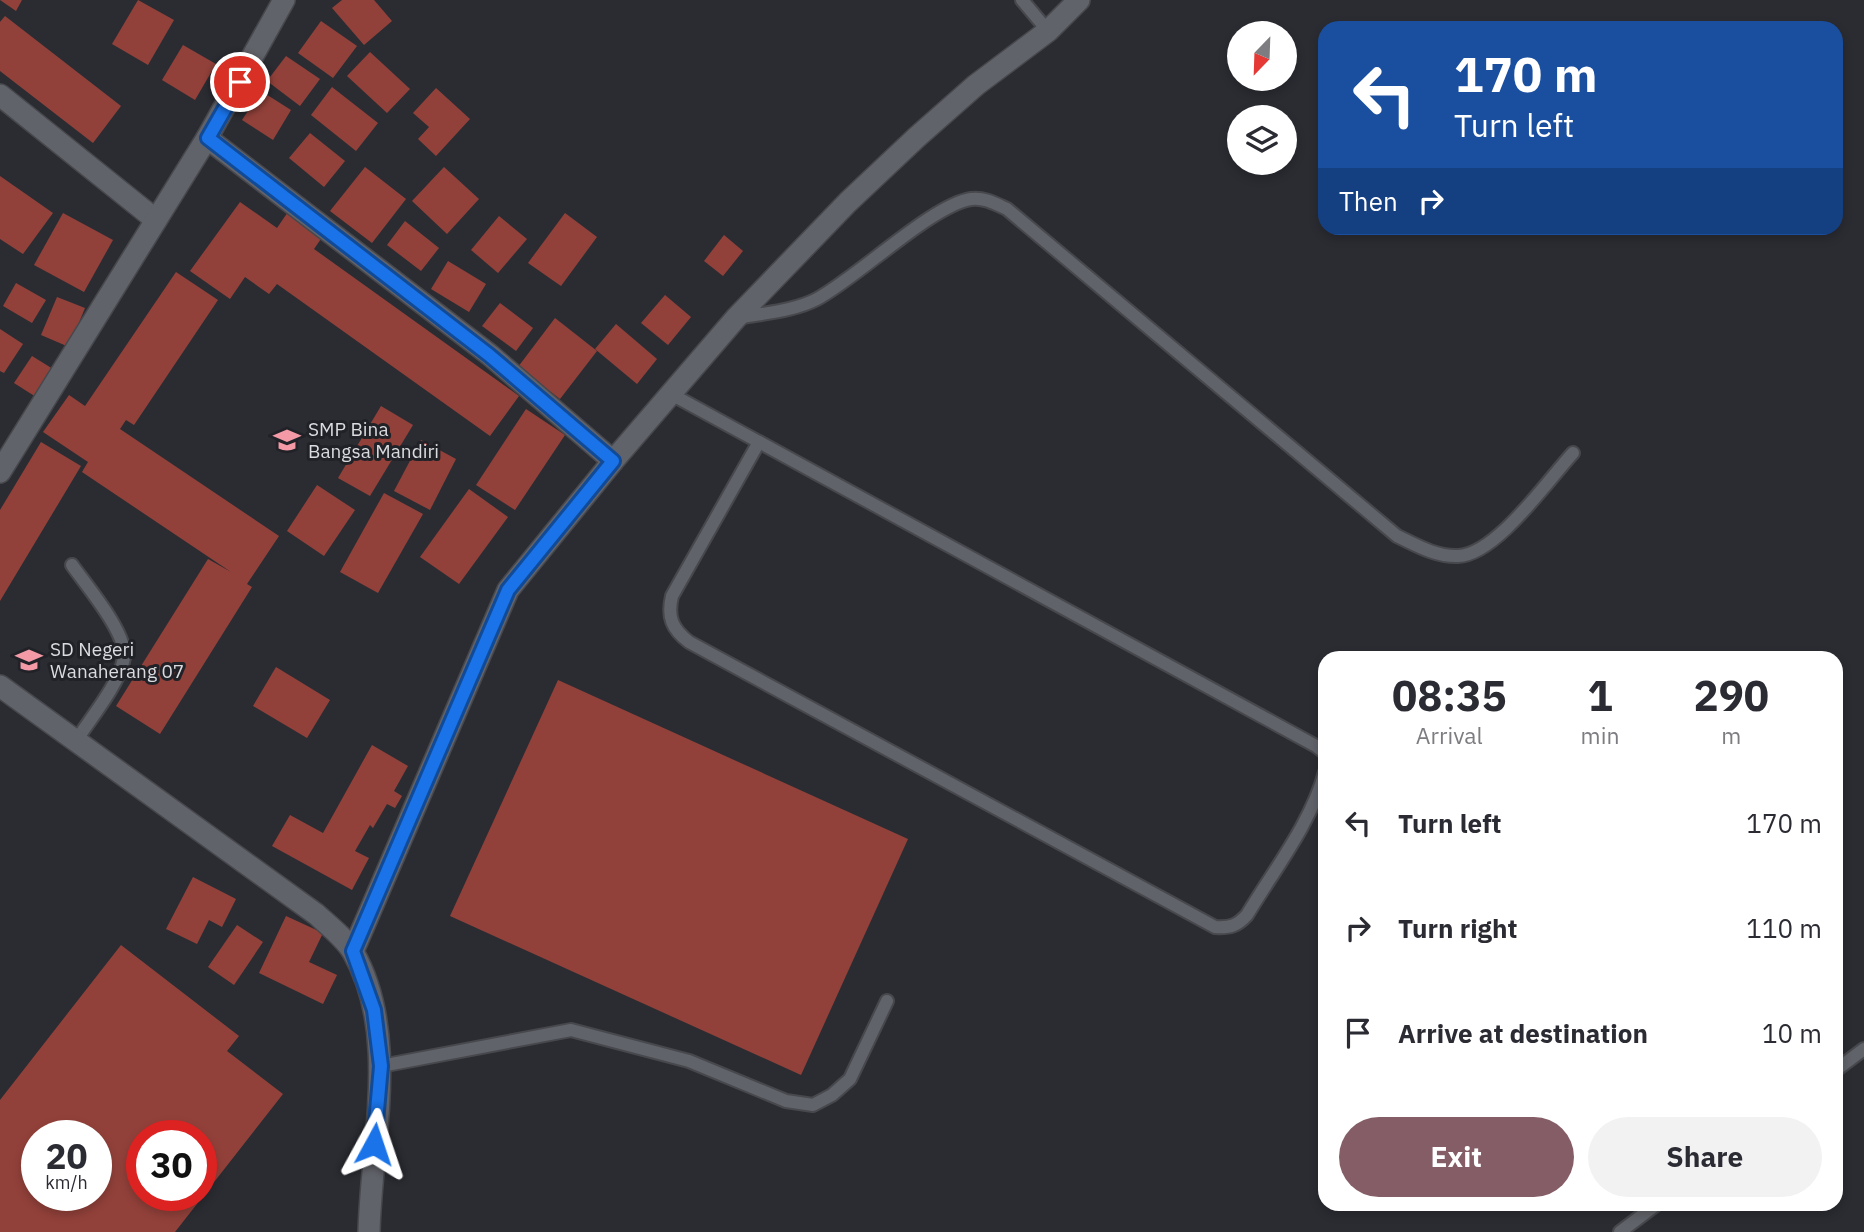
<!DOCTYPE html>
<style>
body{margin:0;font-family:"IBM Plex Sans",sans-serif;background:#f2f2f3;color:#2b2b33;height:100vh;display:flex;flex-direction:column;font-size:26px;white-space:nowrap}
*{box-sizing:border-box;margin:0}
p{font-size:23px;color:#7c7c81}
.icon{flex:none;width:38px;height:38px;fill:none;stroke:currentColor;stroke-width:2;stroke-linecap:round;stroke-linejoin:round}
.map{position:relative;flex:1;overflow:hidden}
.sheet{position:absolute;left:1318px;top:651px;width:525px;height:560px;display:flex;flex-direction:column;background:#fff;border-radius:21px;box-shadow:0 4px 10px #0003}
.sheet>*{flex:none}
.guide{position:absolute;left:1318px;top:21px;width:525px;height:214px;border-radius:21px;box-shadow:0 4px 10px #0003;background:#1a4fa0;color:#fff;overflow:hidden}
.needle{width:46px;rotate:203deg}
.fabs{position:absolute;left:1227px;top:21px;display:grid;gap:14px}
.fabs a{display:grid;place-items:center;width:70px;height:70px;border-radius:50%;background:#fff;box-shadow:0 4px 10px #0003;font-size:35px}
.speed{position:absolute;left:21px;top:1120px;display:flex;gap:14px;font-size:35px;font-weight:700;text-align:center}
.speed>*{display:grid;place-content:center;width:91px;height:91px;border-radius:50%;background:#fff;box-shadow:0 4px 10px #0003;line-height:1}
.speed small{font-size:18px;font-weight:400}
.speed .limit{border:10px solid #d22;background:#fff;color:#111}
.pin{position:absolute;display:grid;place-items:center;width:60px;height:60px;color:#fff;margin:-30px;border:4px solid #fff;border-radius:50%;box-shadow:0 2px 7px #0007}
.me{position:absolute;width:77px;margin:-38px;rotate:5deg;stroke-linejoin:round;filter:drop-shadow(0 0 5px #0008)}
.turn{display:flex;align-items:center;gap:24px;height:147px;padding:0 21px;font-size:32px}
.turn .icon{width:91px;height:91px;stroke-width:2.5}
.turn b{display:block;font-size:49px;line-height:60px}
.then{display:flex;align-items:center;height:66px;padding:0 21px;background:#0003;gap:14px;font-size:26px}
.eta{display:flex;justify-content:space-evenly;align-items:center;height:119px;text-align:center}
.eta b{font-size:42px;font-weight:800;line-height:49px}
.primary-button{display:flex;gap:14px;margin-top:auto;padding:14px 21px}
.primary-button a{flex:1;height:80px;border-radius:42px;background:#855d67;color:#fff;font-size:28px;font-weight:800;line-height:80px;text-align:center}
.primary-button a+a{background:#f2f2f3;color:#2b2b33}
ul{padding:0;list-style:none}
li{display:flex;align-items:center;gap:21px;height:105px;padding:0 21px}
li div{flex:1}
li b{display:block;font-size:26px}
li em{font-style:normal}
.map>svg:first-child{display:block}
</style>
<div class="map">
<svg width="1864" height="1232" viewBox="0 0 1864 1232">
<rect width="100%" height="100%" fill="#2b2c32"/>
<g fill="#92413a" fill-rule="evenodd">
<path d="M0 0H22L16 11Z"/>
<path d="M138 0 174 20 148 65 112 44Z"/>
<path d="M342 0H374L392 21 364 45 332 8Z"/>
<path d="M5 16 121 106 93 143 0 71V22Z"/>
<path d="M321 21 357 46 333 78 298 53Z"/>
<path d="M183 45 216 64 195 100 162 80Z"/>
<path d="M370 52 410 89 387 113 347 76Z"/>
<path d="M286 56 320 79 300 106 267 81Z"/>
<path d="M332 87 378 123 356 151 311 115Z"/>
<path d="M436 88 470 119 436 156 418 139 429 127 413 113Z"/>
<path d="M261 91 291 110 273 140 242 120Z"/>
<path d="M310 133 345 161 324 187 289 158Z"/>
<path d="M365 167 406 199 372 243 330 211Z"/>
<path d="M444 167 479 199 447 234 412 201Z"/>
<path d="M0 176 53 213 23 254 0 239Z"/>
<path d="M240 202 277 228 290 209 325 233 314 249 519 396 490 436 277 284 269 294 245 277 230 299 190 271Z"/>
<path d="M63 213 113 240 84 292 34 265Z"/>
<path d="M565 213 597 237 561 286 528 263Z"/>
<path d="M499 216 527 239 498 273 471 250Z"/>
<path d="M405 221 439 248 421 271 387 245Z"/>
<path d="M724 235 743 251 723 276 704 261Z"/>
<path d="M448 261 486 284 469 312 431 289Z"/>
<path d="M176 272 218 300 134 425 126 420 120 429 279 536 247 584 252 587 160 734 116 706 208 559 231 572 82 472 88 462 43 432 69 395 85 406Z"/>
<path d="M16 283 46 300 32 323 3 306Z"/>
<path d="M665 295 691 317 668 345 641 323Z"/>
<path d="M57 297 85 308 69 347 41 335Z"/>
<path d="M500 303 533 328 516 351 482 326Z"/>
<path d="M555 318 597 351 560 399 518 367Z"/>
<path d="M616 324 657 359 637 384 595 349Z"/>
<path d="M0 329 23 344 4 373 0 371Z"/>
<path d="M32 356 53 369 36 397 14 383Z"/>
<path d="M381 406 413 425 370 496 338 478Z"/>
<path d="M526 409 565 435 515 510 476 485Z"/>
<path d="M421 440 456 459 430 510 394 491Z"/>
<path d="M41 442 81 466 0 601V510Z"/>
<path d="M317 485 355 510 324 556 287 531Z"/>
<path d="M469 489 508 517 459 584 420 557Z"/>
<path d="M384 493 423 514 378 593 340 572Z"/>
<path d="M276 667 330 700 307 738 253 706Z"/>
<path d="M558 680 908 839 801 1075 450 916Z"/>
<path d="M372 745 408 766 394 791 402 796 395 808 387 804 373 828 370 825 355 851 369 858 352 890 272 846 290 815 323 833Z"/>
<path d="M193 877 236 899 222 927 209 920 197 944 166 929Z"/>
<path d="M286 916 323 933 309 962 337 975 323 1004 259 973Z"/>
<path d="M237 925 263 942 234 985 208 967Z"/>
<path d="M121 945 239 1036 227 1051 283 1094 175 1232H0V1100ZM37 1136H96V1195H37ZM142 1136H201V1195H142Z"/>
</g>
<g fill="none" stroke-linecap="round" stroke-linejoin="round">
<defs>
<g id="service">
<path d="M1022 0 1048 31"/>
<path d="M738 318C764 313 794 311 817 299 858 277 932 205 971 199 984 197 996 204 1007 209L1397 536C1416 545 1436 557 1458 556 1496 555 1548 480 1573 453"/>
<path d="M671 394 1316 746 1325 753"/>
<path d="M759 442 672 596C667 617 672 629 689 642L1215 927C1230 928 1237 926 1247 915 1274 870 1311 823 1325 772"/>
<path d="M72 565C86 585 128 634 124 658 120 683 90 719 76 741"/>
<path d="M381 1066 571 1030 689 1061 786 1101 813 1105 832 1095 850 1079 887 1001"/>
<path d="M1836 1070 1864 1049"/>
<path d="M1620 1232 1657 1204"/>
</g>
<g id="minor">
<path d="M0 95 156 220"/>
<path d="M207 138 490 355 613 461"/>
<path d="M0 472 207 138 284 0"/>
<path d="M0 686 316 914C328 925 345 938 353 952 400 1034 371 1143 369 1232"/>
<path d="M353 951 508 590 613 461 736 318 848 202 917 137 976 85 1048 31 1079 0"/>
</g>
</defs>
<use href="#service" stroke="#47484d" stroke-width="16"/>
<use href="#minor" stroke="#47484d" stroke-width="24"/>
<use href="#service" stroke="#61636a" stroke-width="12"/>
<use href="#minor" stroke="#61636a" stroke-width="21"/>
</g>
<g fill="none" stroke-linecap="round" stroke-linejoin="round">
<defs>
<path id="route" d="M240 82 208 138 489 355 613 461 508 590 353 951 374 1010 381 1066 374 1144"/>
</defs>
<use href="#route" stroke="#114b97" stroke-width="18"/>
<use href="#route" stroke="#1a73e8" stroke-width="12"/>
</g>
<defs>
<symbol id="school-bare" viewBox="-9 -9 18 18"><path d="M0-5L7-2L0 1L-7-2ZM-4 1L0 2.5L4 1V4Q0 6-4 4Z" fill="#f49aa6" stroke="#212228" stroke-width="2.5" paint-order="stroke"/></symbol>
</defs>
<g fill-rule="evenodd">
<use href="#school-bare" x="268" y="421" width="38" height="38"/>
<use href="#school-bare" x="10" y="641" width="38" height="38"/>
</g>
<g text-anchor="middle" stroke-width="6" stroke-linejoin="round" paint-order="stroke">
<g font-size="19" fill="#dadbdf" stroke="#212228" text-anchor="start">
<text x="308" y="436">SMP Bina<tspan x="308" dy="22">Bangsa Mandiri</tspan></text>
<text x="50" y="656">SD Negeri<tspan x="50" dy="22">Wanaherang 07</tspan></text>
</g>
</g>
</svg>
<div class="fabs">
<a><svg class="needle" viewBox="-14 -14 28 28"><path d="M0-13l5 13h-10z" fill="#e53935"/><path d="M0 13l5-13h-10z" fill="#7c7c81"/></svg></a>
<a><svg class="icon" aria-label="layers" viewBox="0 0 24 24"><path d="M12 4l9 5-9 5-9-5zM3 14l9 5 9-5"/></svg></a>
</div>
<div class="speed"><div>20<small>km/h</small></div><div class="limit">30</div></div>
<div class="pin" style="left:240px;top:82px;background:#d93025"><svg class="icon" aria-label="arrive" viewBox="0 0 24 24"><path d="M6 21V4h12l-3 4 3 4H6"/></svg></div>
<svg class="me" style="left:374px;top:1144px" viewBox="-20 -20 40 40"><path d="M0-17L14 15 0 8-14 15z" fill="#1a73e8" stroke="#fff" stroke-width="4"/></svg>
<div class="guide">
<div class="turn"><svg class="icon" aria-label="left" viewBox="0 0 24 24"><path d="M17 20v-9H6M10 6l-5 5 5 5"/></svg><div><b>170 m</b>Turn left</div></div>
<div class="then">Then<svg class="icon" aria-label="right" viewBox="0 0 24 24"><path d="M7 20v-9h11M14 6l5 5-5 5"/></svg></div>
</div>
<section class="sheet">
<div class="eta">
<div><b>08:35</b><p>Arrival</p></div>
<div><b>1</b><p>min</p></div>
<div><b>290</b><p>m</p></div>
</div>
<ul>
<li><svg class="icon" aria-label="left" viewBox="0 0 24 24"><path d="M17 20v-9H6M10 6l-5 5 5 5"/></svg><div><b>Turn left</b></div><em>170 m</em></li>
<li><svg class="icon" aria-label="right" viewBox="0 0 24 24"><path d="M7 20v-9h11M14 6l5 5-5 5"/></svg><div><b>Turn right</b></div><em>110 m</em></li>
<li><svg class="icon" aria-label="arrive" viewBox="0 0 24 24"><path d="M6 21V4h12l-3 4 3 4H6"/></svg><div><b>Arrive at destination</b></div><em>10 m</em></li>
</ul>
<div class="primary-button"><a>Exit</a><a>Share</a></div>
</section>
</div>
